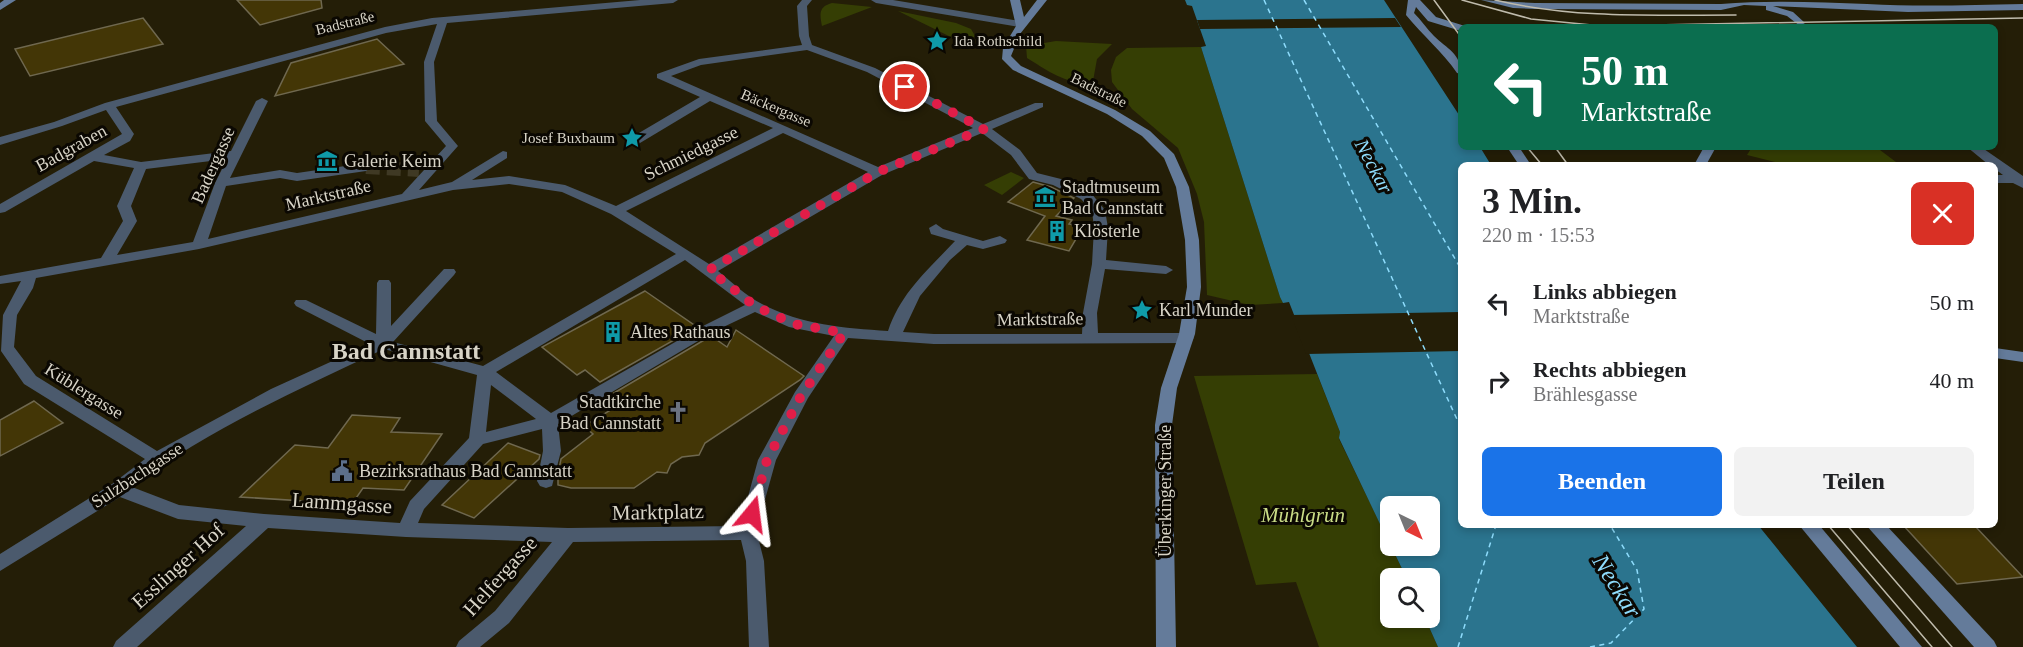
<!DOCTYPE html>
<html lang="de">
<meta charset="utf-8">
<style>
body{margin:0;font-family:Georgia,serif;background:#f2f2f2;color:#202124;height:100vh;display:flex;flex-direction:column;font-size:22px;white-space:nowrap}
*{box-sizing:border-box;margin:0}
p{font-size:20px;color:#757577}
.icon{flex:none;width:33px;height:33px;fill:none;stroke:currentColor;stroke-width:2;stroke-linecap:round;stroke-linejoin:round}
.map{position:relative;flex:1;overflow:hidden}
.details{position:absolute;left:1458px;top:162px;width:540px;height:366px;display:flex;flex-direction:column;background:#fff;border-radius:9px;box-shadow:0 3px 9px #0003}
.details>*{flex:none}
.top-card{position:absolute;left:1458px;top:24px;width:540px;height:126px;border-radius:9px;box-shadow:0 3px 9px #0003;background:#0b6e4f;color:#fff;overflow:hidden}
.needle{width:39px;rotate:137deg}
.fabs{position:absolute;left:1380px;top:496px;display:grid;gap:12px}
.fabs a{display:grid;place-items:center;width:60px;height:60px;border-radius:9px;background:#fff;box-shadow:0 3px 9px #0003;font-size:30px}
.pin{position:absolute;display:grid;place-items:center;width:51px;height:51px;color:#fff;margin:-26px;border:3px solid #fff;border-radius:50%;box-shadow:0 2px 6px #0007}
.me{position:absolute;width:66px;margin:-33px;rotate:16deg;stroke-linejoin:round;filter:drop-shadow(0 0 4px #0008)}
.turn{display:flex;align-items:center;gap:21px;height:126px;padding:0 24px;font-size:27px}
.turn .icon{width:78px;height:78px;stroke-width:2.5}
.turn b{display:block;font-size:42px;line-height:51px}
.round{display:grid;place-items:center;flex:none;width:63px;height:63px;border-radius:9px;background:#f2f2f2}
.summary{display:flex;align-items:center;justify-content:space-between;height:102px;padding:0 24px}
h1{font-size:36px;font-weight:600;line-height:45px}
.primary-button{display:flex;gap:12px;margin-top:auto;padding:12px 24px}
.primary-button a{flex:1;height:69px;border-radius:9px;background:#1a73e8;color:#fff;font-size:24px;font-weight:600;line-height:69px;text-align:center}
.primary-button a+a{background:#f2f2f2;color:#202124}
ul{padding:0;list-style:none}
li{display:flex;align-items:center;gap:18px;height:78px;padding:0 24px}
li div{flex:1}
li b{display:block;font-size:22px}
li em{font-style:normal}
.map>svg:first-child{display:block}
</style>
<div class="map">
<svg width="2023" height="647" viewBox="0 0 2023 647">
<rect width="100%" height="100%" fill="#241e07"/>
<g fill="#353e04">
<path d="M832 3 872 7 822 26C820 14 818 7 832 3Z"/>
<path d="M898 11 956 23 971 29 975 36 970 42H961Z"/>
<path d="M1056 41 1112 44 1097 59 1093 81C1069 87 1047 70 1027 58L1026 46Z"/>
<path d="M1201 47 1280 297 1283 303 1250 305 1207 295 1204 222 1197 194 1178 148 1132 109 1112 82 1111 70 1116 57 1127 48Z"/>
<path d="M1752 147H1876L1900 165H1787L1747 155Z"/>
<path d="M1011 172 1024 178 1002 195 984 185Z"/>
<path d="M1317 374 1340 432 1339 439 1407 579H1390V618H1425L1438 647H1319L1296 582 1256 585 1194 376Z"/>
</g>
<path fill="#2b748e" d="M1185 0H1384L1461 118V147H1480L1491 165H1461V525H1758L1857 647H1438L1425 618H1430V579H1407L1391 546H1430V507H1390V545L1339 438 1340 432 1289 302 1283 303 1280 297 1201 47 1206 46 1192 6 1187 5Z"/>
<g fill="#241e07">
<path d="M1395 18 1401 27 1200 29 1197 20Z"/>
<path d="M1461 312V351L1306 354 1291 315Z"/>
</g>
<g fill="none" stroke-linecap="round" stroke-linejoin="round">
<g stroke="#8edcfc" stroke-width="1.5" stroke-dasharray="5 4.5" stroke-linecap="butt">
<path d="M1264 0 1461 428"/>
<path d="M1304 0 1461 269"/>
<path d="M1458 647 1496 525"/>
<path d="M1590 647 1611 643 1644 609 1637 570 1610 525"/>
</g>
</g>
<g fill="#433606" stroke="#6f684f" stroke-width="1.5">
<path d="M237 0H321L322 8 260 25Z"/>
<path d="M143 18 163 44 30 76 15 49Z"/>
<path d="M377 39 404 64 275 96 291 63Z"/>
<path d="M1033 182 1051 187 1074 198 1056 216 1072 220 1069 224 1083 227 1069 251 1027 240 1045 216 1008 202Z"/>
<path d="M645 291 697 327 600 382 585 370 577 375 542 347Z"/>
<path d="M736 330 804 376 800 380 705 443 699 455 682 457 671 464 667 473 657 472 634 488H571L558 485V474L561 459 593 434 584 426 624 402 614 393 711 336 727 347Z"/>
<path d="M34 401 63 423 0 456V420Z"/>
<path d="M352 415 400 418 391 432 442 434 404 490 363 488 352 504 240 497 295 445 328 448Z"/>
<path d="M508 443 540 455 539 459 474 518 442 505Z"/>
<path d="M1903 525H1974L2023 577 1957 584Z"/>
</g>
<g fill="none" stroke-linecap="round" stroke-linejoin="round">
<path stroke="#3f3924" stroke-width="14" stroke-dasharray="14 7" stroke-linecap="butt" d="M366 167 419 170"/>
<g fill="#4b5a6d" fill-rule="evenodd">
<path d="M640 0H678L673 3 447 23 434 62 437 121 458 146 419 190 452 182 503 151 507 152V158L472 180 509 176 565 185 616 206 773 128 710 101 635 146H627V140L700 97 657 78V74L699 59 802 45 799 36 797 6 802 0H812L807 6 809 36 812 45 875 68 983 124 1035 103H1043V107L992 129 1020 150 1037 173 1061 179 1091 193 1105 210 1108 228 1106 260 1166 266 1173 270 1166 274 1105 269 1097 313 1098 333H1186L1194 338 1186 343 934 344 848 338 808 398 776 460 761 514 757 533 764 561 769 647H749L746 561 741 540 573 542 509 623 480 647H456L459 641 495 611 552 542 406 537 268 528 137 647H113L116 641 246 526 178 519 120 497 0 571V554L112 484 145 459 24 384 1 351 3 315 21 281 0 284V276L101 258 123 221 117 206 134 168 94 161 5 212 0 213V204L122 134 106 110 62 126 0 145V137L54 122 105 103 385 27 432 18ZM437 24 424 62 425 121 446 146 402 194 208 239 226 186 280 178 297 181 366 171 372 167 366 163 297 173 280 170 230 178 268 101 262 98 256 101 231 151 141 162 104 155 130 141 134 134 116 107 386 33ZM807 50 867 72 973 128 878 167 671 76 701 65ZM783 133 868 172 709 264 626 211ZM982 133 1011 155 1029 179 1053 185 1081 199 1092 211 1094 228 1092 264 1083 313 1082 334H934L903 332 920 296 950 260 967 245 983 249 1005 243 1007 240 1000 236 983 241 943 229 936 224 929 228 931 234 955 241C929 269 901 292 888 331 844 328 802 325 762 304 746 296 732 282 718 271L882 175ZM227 159 215 183 193 242 117 255 137 221 131 206 146 169ZM509 184 562 192 611 214 676 254 483 366 393 342 454 275 456 272 454 269H444L391 326V283L389 280H379L377 283 376 334 306 300H296L294 303 296 306 370 344 271 389 157 451 36 376 14 347 17 315 33 288 36 278 199 249 453 190ZM685 260 745 305 705 325 551 413 496 372ZM755 312 789 327 834 336 795 392 758 460 740 526 568 528 418 523 424 509 483 444 542 429 543 451 537 481 540 486 546 488 552 486 561 451 558 424 715 331ZM384 349 477 375 469 438 410 501 400 523 264 514 179 505 132 487C208 429 298 390 384 349ZM491 385 536 419 486 432Z"/>
<path d="M871 0H893L1020 21 1025 24 1020 27 876 3Z"/>
<path d="M1967 147H1981L2023 176V188L2013 183H1995V175H2003L1995 169V165H1989Z"/>
</g>
<g fill="#647b9a" fill-rule="evenodd">
<path d="M4 0H16L0 10V3Z"/>
<path d="M1010 0H1020L1024 17 1037 0H1047L1020 34 1011 56 1021 66 1115 110 1150 131 1174 154 1189 187 1199 240 1201 287 1195 334 1177 388 1172 425 1176 647H1156L1155 425 1161 388 1179 334 1187 287 1185 240 1176 187 1164 158 1142 136 1107 114 1013 70 1002 59 1003 48 1016 26Z"/>
<path d="M1408 0H1420L1436 17 1465 26 1461 27V31L1428 21 1416 7 1414 13C1421 20 1427 29 1434 36 1447 49 1461 53 1461 74L1457 73C1443 52 1422 35 1406 15Z"/>
<path d="M1481 0 1535 3 1721 4C1768 0 1820 2 1867 4 1919 7 1971 5 2023 4V10L1908 12 1773 6 1793 12 1805 23 1800 26 1787 16 1766 10V6L1744 5 1721 10 1535 9 1513 8Z"/>
<path d="M1507 147H1519L1531 165H1519Z"/>
<path d="M1704 147H1716L1706 165H1694Z"/>
<path d="M1995 348 2023 352V362L1995 358Z"/>
<path d="M1799 525H1819L1922 647H1900Z"/>
<path d="M1866 525H1886L1994 641 1997 647H1974Z"/>
</g>
<g stroke="#bfbbac" stroke-width="1.5">
<path d="M1434 0 1461 37"/>
<path d="M1462 0 1531 19 1602 26 2023 18"/>
<path d="M1495 0C1575 19 1655 15 1736 15"/>
<path d="M1527 147 1542 165"/>
<path d="M1555 147 1568 165"/>
<path d="M1828 525 1932 647"/>
<path d="M1847 525 1952 647"/>
</g>
</g>
<g fill="none" stroke-linecap="round" stroke-linejoin="round">
<path stroke="#e11d48" stroke-width="10" stroke-dasharray="0 18" d="M752 514 767 460 801 396 844 333 794 324 755 306 709 270 878 172 984 129 905 87"/>
</g>
<defs>
<symbol id="sight-bare" viewBox="-9 -9 18 18"><path d="M0-6L1.8-2.2L6-1.7L2.9 1.2L3.7 5.4L0 3.3L-3.7 5.4L-2.9 1.2L-6-1.7L-1.8-2.2Z" fill="#0f9aa8" stroke="#0b0802" stroke-width="2.5" paint-order="stroke"/></symbol>
<symbol id="museum-bare" viewBox="-9 -9 18 18"><path d="M0-6L6-3V-2H-6V-3ZM-5-1h2V3h-2ZM-1-1h2V3h-2ZM3-1h2V3H3ZM-6 4H6V6H-6Z" fill="#0f9aa8" stroke="#0b0802" stroke-width="2.5" paint-order="stroke"/></symbol>
<symbol id="building-bare" viewBox="-9 -9 18 18"><path d="M-4-6H4V6H1V3H-1V6H-4ZM-2.5-4.3h1.7v1.8h-1.7ZM.8-4.3h1.7v1.8H.8ZM-2.5-1h1.7V.8h-1.7ZM.8-1h1.7V.8H.8Z" fill="#0f9aa8" stroke="#0b0802" stroke-width="2.5" paint-order="stroke"/></symbol>
<symbol id="church-bare" viewBox="-9 -9 18 18"><path d="M-1.2-6h2.4v3.5h3.3v2.4h-3.3V6h-2.4V-.1h-3.3v-2.4h3.3Z" fill="#6b7280" stroke="#0b0802" stroke-width="2.5" paint-order="stroke"/></symbol>
<symbol id="civic-bare" viewBox="-9 -9 18 18"><path d="M-.6-6.5H3V-4.5H.6V-3L4-1V1h2V6H-6V1h2V-1L-.6-3ZM-1.2 2.5V6h2.4V2.5Z" fill="#5c6f8a" stroke="#0b0802" stroke-width="2.5" paint-order="stroke"/></symbol>
</defs>
<g fill-rule="evenodd">
<use href="#sight-bare" x="922" y="26" width="30" height="30"/>
<use href="#sight-bare" x="617" y="123" width="30" height="30"/>
<use href="#museum-bare" x="312" y="146" width="30" height="30"/>
<use href="#museum-bare" x="1030" y="182" width="30" height="30"/>
<use href="#building-bare" x="1042" y="216" width="30" height="30"/>
<use href="#sight-bare" x="1127" y="295" width="30" height="30"/>
<use href="#building-bare" x="598" y="317" width="30" height="30"/>
<use href="#church-bare" x="663" y="397" width="30" height="30"/>
<use href="#civic-bare" x="327" y="456" width="30" height="30"/>
</g>
<g text-anchor="middle" stroke-width="6" stroke-linejoin="round" paint-order="stroke">
<g font-size="15" fill="#d8d4c7" stroke="#0b0802">
<text transform="translate(345 23) rotate(-14)" y="5">Badstraße</text>
<text transform="translate(1099 90) rotate(26)" y="5">Badstraße</text>
<text transform="translate(776 108) rotate(23)" y="5">Bäckergasse</text>
</g>
<g font-size="15" fill="#d8d4c7" stroke="#0b0802" text-anchor="start">
<text x="954" y="46">Ida Rothschild</text>
<text x="615" y="143" text-anchor="end">Josef Buxbaum</text>
</g>
<g font-size="18" fill="#d8d4c7" stroke="#0b0802">
<text transform="translate(71 148) rotate(-29)" y="6">Badgraben</text>
<text transform="translate(691 153) rotate(-26)" y="6">Schmiedgasse</text>
<text transform="translate(213 165) rotate(-66)" y="6">Badergasse</text>
<text transform="translate(328 195) rotate(-13)" y="6">Marktstraße</text>
<text transform="translate(1040 319) rotate(-1)" y="6">Marktstraße</text>
<text transform="translate(84 391) rotate(32)" y="6">Küblergasse</text>
<text transform="translate(137 475) rotate(-33)" y="6">Sulzbachgasse</text>
<text transform="translate(1165 491) rotate(-90)" y="6">Überkinger Straße</text>
</g>
<g font-size="18" fill="#d8d4c7" stroke="#0b0802" text-anchor="start">
<text x="344" y="167">Galerie Keim</text>
<text x="1062" y="193">Stadtmuseum<tspan x="1062" dy="21">Bad Cannstatt</tspan></text>
<text x="1074" y="237">Klösterle</text>
<text x="1159" y="316">Karl Munder</text>
<text x="630" y="338">Altes Rathaus</text>
<text x="661" y="408" text-anchor="end">Stadtkirche<tspan x="661" dy="21">Bad Cannstatt</tspan></text>
<text x="359" y="477">Bezirksrathaus Bad Cannstatt</text>
</g>
<g font-size="20" font-style="italic" fill="#8edcfc" stroke="#0b0802">
<text transform="translate(1374 166) rotate(62)" y="7">Neckar</text>
</g>
<g font-size="21" fill="#d8d4c7" stroke="#0b0802">
<text transform="translate(342 503) rotate(4)" y="7">Lammgasse</text>
<text transform="translate(658 512) rotate(-1)" y="7">Marktplatz</text>
<text transform="translate(178 566) rotate(-42)" y="7">Esslinger Hof</text>
<text transform="translate(500 576) rotate(-48)" y="7">Helfergasse</text>
</g>
<g font-size="21" font-style="italic" fill="#cadc87" stroke="#0b0802">
<text x="1303" y="522">Mühlgrün</text>
</g>
<g font-size="24" font-weight="bold" fill="#d8d4c7" stroke="#0b0802">
<text x="406" y="359">Bad Cannstatt</text>
</g>
<g font-size="24" font-style="italic" fill="#8edcfc" stroke="#0b0802">
<text transform="translate(1617 586) rotate(58)" y="8">Neckar</text>
</g>
</g>
</svg>
<div class="fabs">
<a><svg class="needle" viewBox="-14 -14 28 28"><path d="M0-13l5 13h-10z" fill="#e53935"/><path d="M0 13l5-13h-10z" fill="#757577"/></svg></a>
<a><svg class="icon" aria-label="search" viewBox="0 0 24 24"><circle cx="10" cy="10" r="6"/><path d="M15 15l6 6"/></svg></a>
</div>
<div class="pin" style="left:905px;top:87px;background:#d93025"><svg class="icon" aria-label="arrive" viewBox="0 0 24 24"><path d="M6 21V4h12l-3 4 3 4H6"/></svg></div>
<svg class="me" style="left:752px;top:514px" viewBox="-20 -20 40 40"><path d="M0-17L14 15 0 8-14 15z" fill="#e11d48" stroke="#fff" stroke-width="4"/></svg>
<div class="top-card">
<div class="turn"><svg class="icon" aria-label="left" viewBox="0 0 24 24"><path d="M17 20v-9H6M10 6l-5 5 5 5"/></svg><div><b>50 m</b>Marktstraße</div></div>
</div>
<section class="details">
<div class="summary"><div><h1>3 Min.</h1><p>220 m · 15:53</p></div><a class="round" style="background:#d93025;color:#fff"><svg class="icon" aria-label="close" viewBox="0 0 24 24"><path d="M6 6l12 12M18 6L6 18"/></svg></a></div>
<ul>
<li><svg class="icon" aria-label="left" viewBox="0 0 24 24"><path d="M17 20v-9H6M10 6l-5 5 5 5"/></svg><div><b>Links abbiegen</b><p>Marktstraße</p></div><em>50 m</em></li>
<li><svg class="icon" aria-label="right" viewBox="0 0 24 24"><path d="M7 20v-9h11M14 6l5 5-5 5"/></svg><div><b>Rechts abbiegen</b><p>Brählesgasse</p></div><em>40 m</em></li>
</ul>
<div class="primary-button"><a>Beenden</a><a>Teilen</a></div>
</section>
</div>
